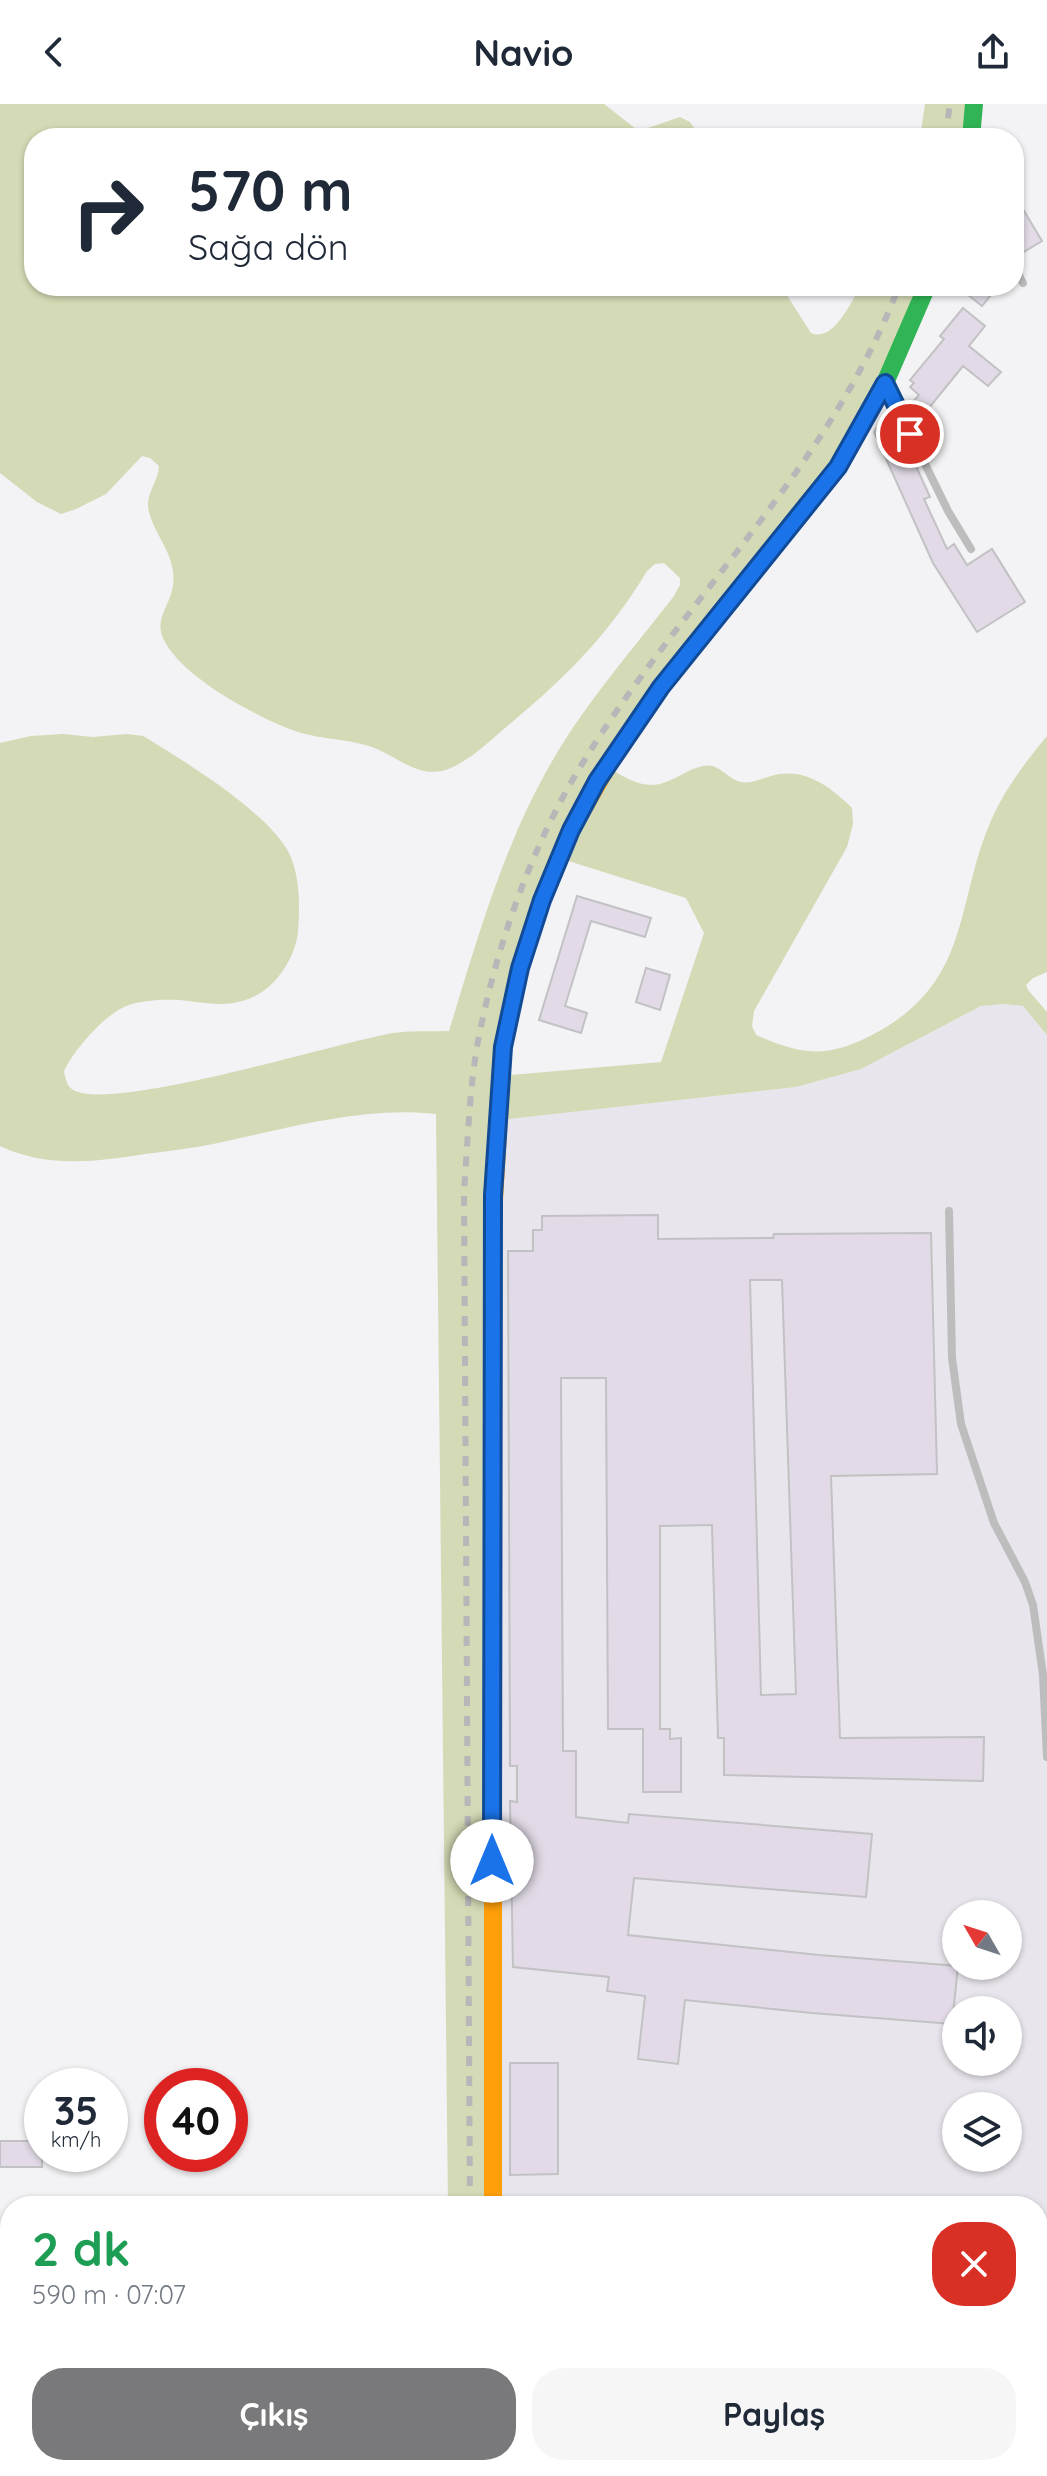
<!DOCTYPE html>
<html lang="tr">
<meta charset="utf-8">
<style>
body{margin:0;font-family:Quicksand,sans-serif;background:#f6f6f7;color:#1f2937;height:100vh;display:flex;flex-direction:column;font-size:30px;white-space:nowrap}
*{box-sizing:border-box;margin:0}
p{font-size:26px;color:#747a83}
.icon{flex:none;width:44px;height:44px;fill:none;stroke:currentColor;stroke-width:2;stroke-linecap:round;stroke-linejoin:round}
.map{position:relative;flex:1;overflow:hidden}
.sheet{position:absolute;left:0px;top:2092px;width:1048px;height:280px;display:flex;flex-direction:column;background:#fff;border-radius:32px 32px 0 0;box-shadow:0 2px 6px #0004}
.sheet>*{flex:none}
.hud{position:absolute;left:24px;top:24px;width:1000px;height:168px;border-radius:32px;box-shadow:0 2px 6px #0004;background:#fff;color:#1f2937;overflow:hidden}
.needle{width:52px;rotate:309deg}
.controls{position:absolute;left:942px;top:1796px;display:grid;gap:16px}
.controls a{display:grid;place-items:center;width:80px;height:80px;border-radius:50%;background:#fff;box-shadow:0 2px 6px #0004;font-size:40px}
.speed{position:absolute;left:24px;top:1964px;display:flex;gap:16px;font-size:40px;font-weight:700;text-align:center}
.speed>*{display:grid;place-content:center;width:104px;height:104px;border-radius:50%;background:#fff;box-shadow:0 2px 6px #0004;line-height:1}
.speed small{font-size:20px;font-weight:400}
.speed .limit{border:12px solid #d22;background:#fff;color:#111}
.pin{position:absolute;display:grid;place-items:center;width:68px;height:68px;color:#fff;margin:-34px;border:4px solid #fff;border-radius:50%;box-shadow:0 2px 8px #0007}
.me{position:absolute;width:88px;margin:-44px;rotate:0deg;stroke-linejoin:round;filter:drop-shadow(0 0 6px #0008)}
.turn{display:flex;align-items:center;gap:28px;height:168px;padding:0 32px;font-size:36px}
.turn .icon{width:104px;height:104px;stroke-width:2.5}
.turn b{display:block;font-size:56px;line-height:68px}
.round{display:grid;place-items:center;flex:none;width:84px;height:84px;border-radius:32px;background:#f6f6f7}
.headline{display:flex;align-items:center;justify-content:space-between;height:136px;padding:0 32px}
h1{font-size:48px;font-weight:700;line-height:60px;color:#1e9e55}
.cta{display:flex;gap:16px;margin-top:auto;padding:16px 32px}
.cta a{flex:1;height:92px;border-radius:32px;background:#79787a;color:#fff;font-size:32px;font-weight:700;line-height:92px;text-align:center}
.cta a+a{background:#f6f6f7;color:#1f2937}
header{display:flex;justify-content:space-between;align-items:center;height:104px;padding:0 32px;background:#fff;font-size:36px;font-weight:700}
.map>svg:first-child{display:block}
</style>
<header><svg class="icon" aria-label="back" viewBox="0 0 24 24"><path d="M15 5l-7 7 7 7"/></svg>Navio<svg class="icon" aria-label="share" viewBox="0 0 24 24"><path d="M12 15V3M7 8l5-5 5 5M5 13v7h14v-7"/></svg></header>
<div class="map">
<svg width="1047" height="2372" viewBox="0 0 1047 2372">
<rect width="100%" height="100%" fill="#f3f2f4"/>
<path fill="#e9e5ec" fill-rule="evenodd" d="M1004 900 1023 902 1047 931V2372H499V2362H1038V2102H493L498 1015 796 983 861 965 981 902ZM956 1810H1008V1862H956ZM956 1906H1008V1958H956ZM956 2002H1008V2054H956Z"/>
<g fill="#d3dab5" fill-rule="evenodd">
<path d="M0 0H604L636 25 648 24 680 13 690 18 701 34H34V182H781L811 229C834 239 851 197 861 182H927L860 326 607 662C623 673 643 686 663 679 677 675 688 665 703 662 719 658 727 675 741 678 752 680 761 675 771 672 804 662 831 683 852 704L853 720 847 743 754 907 752 922 756 931C802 951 826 955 872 931 976 877 953 795 995 708 1008 681 1028 655 1047 632V868L1033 874 1026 881 1028 886 1047 908V931L1023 902 1004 900 981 902 861 965 796 983 498 1016 493 2102H448L436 1010C363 1002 289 1024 218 1039 194 1044 169 1047 145 1050 95 1058 47 1064 0 1042V639L31 632 63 630 93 633 127 630 143 632C183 656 269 709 289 749 300 772 300 802 298 827 296 851 279 879 257 891 231 905 207 899 180 896 164 895 141 896 126 902 104 911 74 946 64 967 65 974 67 984 75 987 120 1006 329 941 388 930 407 926 429 928 449 927 478 833 504 739 554 654 588 596 633 545 674 492L680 481V474L664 459 655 460 647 467C608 531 568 571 511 619 493 634 474 653 453 663 420 679 398 651 369 642 346 635 321 635 298 628 258 614 185 575 165 538 152 515 171 502 173 481 177 452 156 434 149 408 144 391 159 377 159 362L150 354 142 352 106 390 76 405 61 410 37 398 0 369ZM559 754 686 794 704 829 661 958 500 972Z"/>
<path d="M925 0H974L971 34H920Z"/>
</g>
<g fill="#e2dbe7" stroke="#c2c1c3" stroke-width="2" fill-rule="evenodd">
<path d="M1014 90 1042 137 1014 154Z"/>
<path d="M957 182H998L982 202Z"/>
<path d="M963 204 985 222 969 242 1001 268 988 282 963 262 924 310 911 300 919 291 910 283 914 279 910 276 944 235 940 232Z"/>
<path d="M889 303 930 393 924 395 947 445 954 440 967 461 992 445 1025 498 977 528 933 459 874 328Z"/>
<path d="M577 792 651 814 645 833 591 817 565 902 587 909 581 929 539 916Z"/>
<path d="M646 864 670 871 660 906 636 898Z"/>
<path d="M658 1111V1135L773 1134 774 1130 931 1129 937 1370 831 1372 840 1634 984 1633 983 1677 724 1671V1634H718L712 1421 660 1422V1625H670V1635L681 1634V1688H643V1625H608L606 1274H561L563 1647H576V1713L628 1719 629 1710 872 1730 866 1793 634 1774 628 1831 819 1851 958 1862 952 1920 812 1909 685 1896 678 1960 638 1955 645 1892 607 1887 609 1873 513 1863 510 1697 517 1698V1662H510L508 1147H533V1126H542V1112ZM750 1176H782L796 1590 761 1591Z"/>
<path d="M510 1959H558V2070L510 2071Z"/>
<rect x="0" y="2037" width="42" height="26"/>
</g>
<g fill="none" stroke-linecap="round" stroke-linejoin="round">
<g stroke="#bdbdbe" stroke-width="8">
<path d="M1014 162 1023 179"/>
<path d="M887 282 948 407 971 445"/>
<path d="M949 1107 952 1254 961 1320 994 1419 1025 1478 1033 1501 1043 1571 1047 1653"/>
<path d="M1038 2287 1047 2266"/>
<path d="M986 2372 994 2362"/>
</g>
<g stroke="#30b455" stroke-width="18">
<path d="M971 34 974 0"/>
<path d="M610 658 661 583 838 363 885 279 927 182"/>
<path d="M499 2362V2372"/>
</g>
<g stroke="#ff9f0a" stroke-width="18">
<path d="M493 1114 503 943 520 864 542 796 571 726 610 658"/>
<path d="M493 1650V2102"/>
</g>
<path stroke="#e5322d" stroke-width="18" d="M493 1114V1650"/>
<g stroke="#b8b6b8" stroke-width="6" stroke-dasharray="10 10" stroke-linecap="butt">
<path d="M945 34 950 0"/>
<path d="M470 2102 464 1087C468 1038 469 986 478 937 496 844 530 746 579 665 679 499 829 366 899 182"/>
<path d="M472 2362V2372"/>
</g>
</g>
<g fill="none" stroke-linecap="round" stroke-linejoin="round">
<defs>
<path id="route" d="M492 1757 493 1091 503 943 520 864 542 796 571 726 597 677 661 583 838 363 885 279 910 330"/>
</defs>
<use href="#route" stroke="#114b97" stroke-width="20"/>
<use href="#route" stroke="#1a73e8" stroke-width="14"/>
</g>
</svg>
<div class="controls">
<a><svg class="needle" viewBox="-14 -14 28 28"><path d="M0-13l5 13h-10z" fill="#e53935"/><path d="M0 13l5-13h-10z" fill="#747a83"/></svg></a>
<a><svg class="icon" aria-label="sound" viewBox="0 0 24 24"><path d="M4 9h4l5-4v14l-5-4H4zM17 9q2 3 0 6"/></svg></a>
<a><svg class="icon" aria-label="layers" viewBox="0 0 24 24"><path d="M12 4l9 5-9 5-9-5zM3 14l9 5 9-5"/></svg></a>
</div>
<div class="speed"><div>35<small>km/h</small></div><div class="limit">40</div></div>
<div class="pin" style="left:910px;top:330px;background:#d93025"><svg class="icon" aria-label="arrive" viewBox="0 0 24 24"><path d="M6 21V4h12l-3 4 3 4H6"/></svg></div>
<svg class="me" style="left:492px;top:1757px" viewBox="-20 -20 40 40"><circle r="19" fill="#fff"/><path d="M0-13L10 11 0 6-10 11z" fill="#1a73e8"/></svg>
<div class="hud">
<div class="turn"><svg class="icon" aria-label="right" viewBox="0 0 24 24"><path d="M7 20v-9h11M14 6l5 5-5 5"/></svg><div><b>570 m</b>Sağa dön</div></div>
</div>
<section class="sheet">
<div class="headline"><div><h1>2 dk</h1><p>590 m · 07:07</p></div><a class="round" style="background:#d93025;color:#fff"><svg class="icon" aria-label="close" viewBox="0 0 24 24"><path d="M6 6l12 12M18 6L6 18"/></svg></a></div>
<div class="cta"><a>Çıkış</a><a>Paylaş</a></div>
</section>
</div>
